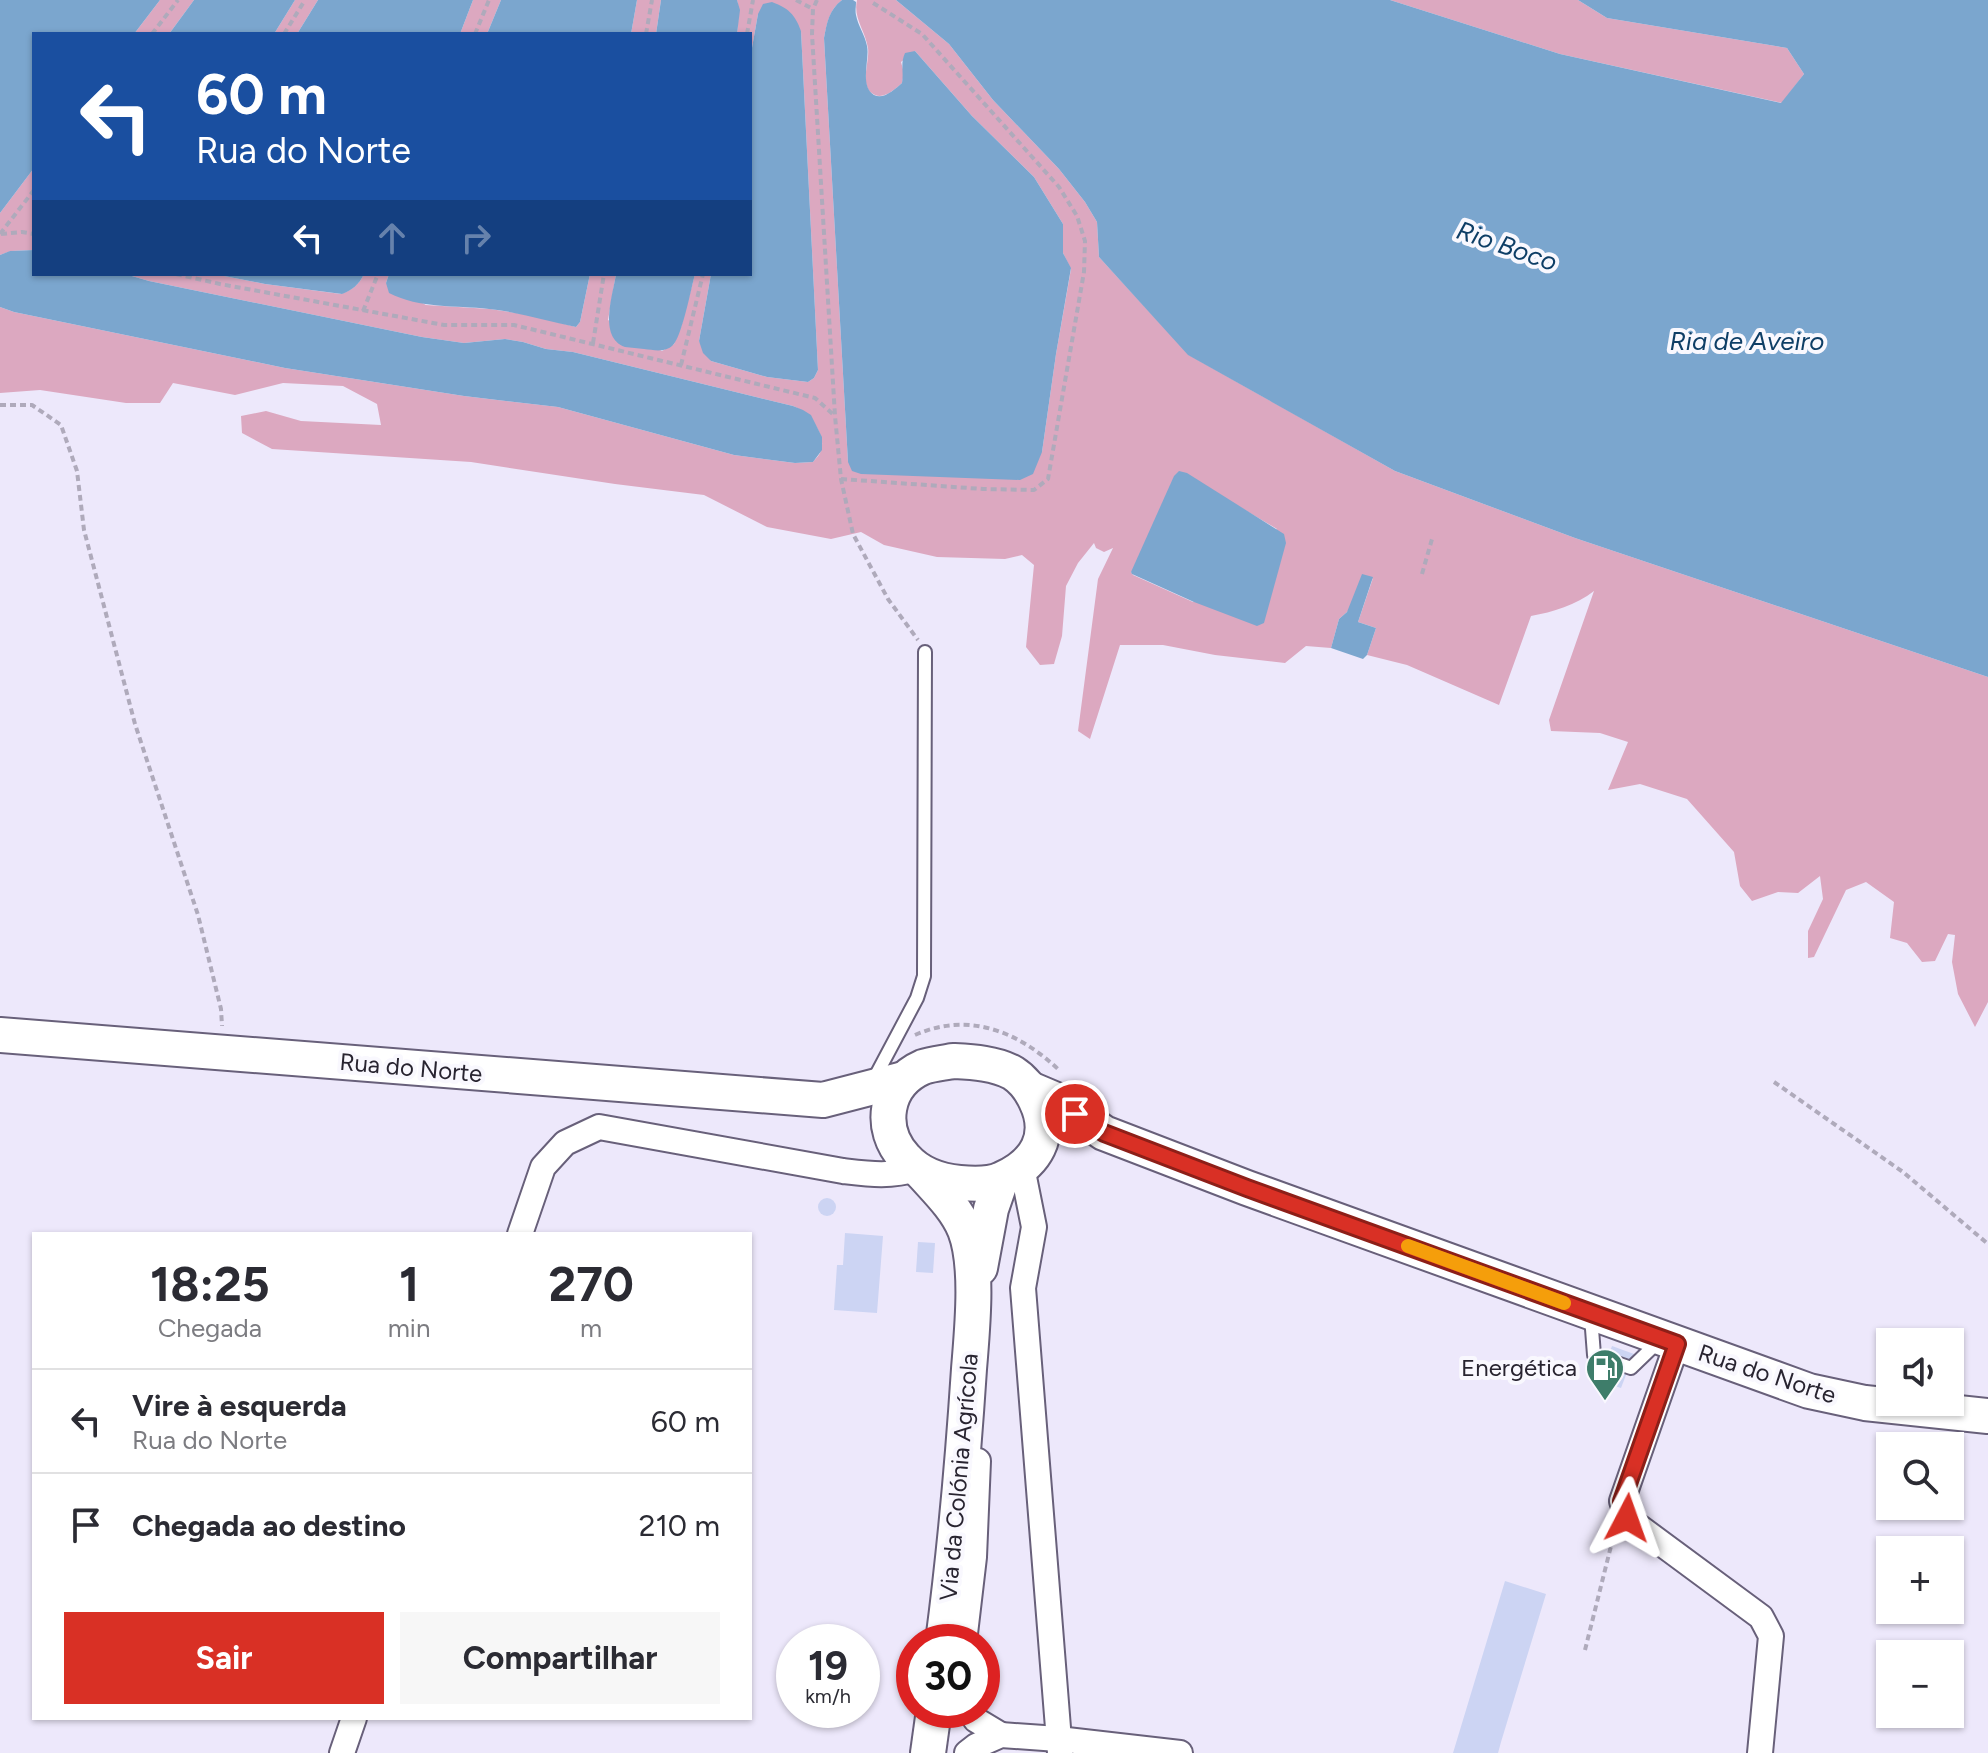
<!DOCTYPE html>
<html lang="pt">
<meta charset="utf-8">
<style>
body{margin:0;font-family:Figtree,sans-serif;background:#f7f7f7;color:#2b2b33;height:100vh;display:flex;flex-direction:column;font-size:30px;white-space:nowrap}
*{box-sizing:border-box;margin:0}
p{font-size:26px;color:#7c7c81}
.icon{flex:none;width:44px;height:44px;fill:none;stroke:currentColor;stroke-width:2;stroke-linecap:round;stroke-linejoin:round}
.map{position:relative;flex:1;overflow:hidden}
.sheet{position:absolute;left:32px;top:1232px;width:720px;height:488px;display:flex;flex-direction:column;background:#fff;border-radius:0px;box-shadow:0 2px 6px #0004}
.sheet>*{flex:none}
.hud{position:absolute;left:32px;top:32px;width:720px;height:244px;border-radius:0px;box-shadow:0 2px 6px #0004;background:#1a4fa0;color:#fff;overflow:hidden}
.controls{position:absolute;left:1876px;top:1328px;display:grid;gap:16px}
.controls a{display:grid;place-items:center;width:88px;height:88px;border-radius:0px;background:#fff;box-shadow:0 2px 6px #0004;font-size:40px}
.speed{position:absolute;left:776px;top:1624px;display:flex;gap:16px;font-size:40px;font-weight:700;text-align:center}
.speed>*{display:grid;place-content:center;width:104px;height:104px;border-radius:50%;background:#fff;box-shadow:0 2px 6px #0004;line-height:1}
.speed small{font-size:20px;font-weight:400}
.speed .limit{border:12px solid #d22;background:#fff;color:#111}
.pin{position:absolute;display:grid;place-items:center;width:68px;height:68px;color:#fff;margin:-34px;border:4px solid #fff;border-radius:50%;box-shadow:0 2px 8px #0007}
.me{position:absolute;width:88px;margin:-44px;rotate:4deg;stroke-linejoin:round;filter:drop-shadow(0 0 6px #0008)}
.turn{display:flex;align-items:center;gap:28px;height:168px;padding:0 32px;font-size:36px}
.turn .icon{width:104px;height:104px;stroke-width:2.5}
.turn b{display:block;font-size:56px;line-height:68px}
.lanes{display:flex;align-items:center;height:76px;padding:0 32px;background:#0003;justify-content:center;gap:40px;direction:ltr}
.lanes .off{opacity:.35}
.eta{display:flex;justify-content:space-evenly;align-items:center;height:136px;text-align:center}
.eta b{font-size:48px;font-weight:700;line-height:56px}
.button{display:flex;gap:16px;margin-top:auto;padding:16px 32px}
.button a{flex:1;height:92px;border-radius:0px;background:#d93025;color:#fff;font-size:32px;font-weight:700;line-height:92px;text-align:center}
.button a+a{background:#f7f7f7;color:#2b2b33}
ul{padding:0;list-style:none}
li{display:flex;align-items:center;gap:24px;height:104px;padding:0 32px;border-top:2px solid #e1e1e2}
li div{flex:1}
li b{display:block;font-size:30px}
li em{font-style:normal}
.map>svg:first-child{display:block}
</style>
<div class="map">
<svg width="1988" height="1753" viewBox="0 0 1988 1753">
<rect width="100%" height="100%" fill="#ede8fb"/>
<g fill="#dca8c0" fill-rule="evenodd">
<path d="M160 0H194L169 34H134Z"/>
<path d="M295 0H318L297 34H274Z"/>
<path d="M473 0H501L487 34H460Z"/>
<path d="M637 0H661L656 34H631Z"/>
<path d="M737 0H842C829 10 827 23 824 38L848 462 1042 452 1056 354 1071 269 1063 253V224L1034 177 972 116 915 51 901 62 904 73 902 83C895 89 885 99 875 95 858 88 870 62 868 48 865 30 853 18 857 0H896L949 44 993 100 1059 169 1085 202 1097 222 1099 257 1189 355 1395 471 1575 538 1988 677V1002L1975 1027 1958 994 1952 962 1955 935 1948 934 1935 961 1922 962 1907 943 1890 938 1894 902 1866 882 1846 890 1814 957 1808 958V931L1823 899 1820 876 1798 893 1778 892 1752 901 1740 886 1734 852 1687 799 1640 784 1608 790 1628 742 1600 733 1551 731 1549 720 1594 591C1576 605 1553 612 1531 616L1499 705 1407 665 1367 655 1376 628 1358 622 1373 578 1347 612 1339 619 1331 648 1306 646 1285 663 1215 655 1163 645H1120L1090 739 1078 731 1098 579 1113 548 1104 552 1096 548 1094 543 1078 563 1066 586 1062 636 1054 664 1040 665 1026 647 1034 565 1022 555 1005 559 937 557 884 545 861 532 831 539 767 527 704 495 615 484 471 462 272 449 242 433 241 416 266 411 301 421 381 425 377 404 343 386 283 383 235 395 173 383 160 403H126L40 390 0 393V307L14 312 285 368 464 396 558 407 734 455 795 463 813 462C816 458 820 455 821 450 827 434 807 411 793 406L573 352 546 349 523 342 505 339 464 343 422 337 149 281 125 274H214L265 284 341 294C352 290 359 285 364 274H389L386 283 426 305 490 309 530 315 576 327 580 322 590 274H616L608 320 662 351 674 344 681 327 695 274H711L699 341 711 361 767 377 808 382 814 378 818 370 801 31 758 14 750 59V34H737L739 10ZM1233 503 1277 529 1193 602 1133 575 1131 572Z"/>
<path d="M1390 0H1578L1607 18 1787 48 1804 74 1782 103 1560 54Z"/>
<path d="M34 168V250L11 251 0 255V213Z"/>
</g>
<g fill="#7ba6ce">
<path d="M0 0H160L134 34H34V168L0 213Z"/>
<path d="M194 0H295L274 34H169Z"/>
<path d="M318 0H473L460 34H297Z"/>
<path d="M501 0H637L631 34H487Z"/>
<path d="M661 0H737L740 10 737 34H656Z"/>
<path d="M842 0H853L856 2C856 7 855 11 856 15 858 26 865 35 867 46 870 59 859 86 874 95 884 100 895 89 902 83 904 71 900 64 905 53L915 51 972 116 1034 177 1063 224V253L1071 268 1056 354 1042 452 1033 474 1020 480 861 474 852 471 848 462 824 38C827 22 829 10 842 0Z"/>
<path d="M896 0H1390L1560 54 1781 103 1804 74 1787 48 1607 18 1578 0H1988V677L1575 538 1395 471 1188 355 1099 257 1097 222 1085 202 1059 169 993 100 949 44Z"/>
<path d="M772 2C788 8 795 14 801 31L818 370 814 378 808 382 767 377 711 361 703 353 699 341 711 274H750V59L758 14 763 4Z"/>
<path d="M34 250V274H125L149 281 422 337 464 343 505 339 523 342 546 349 573 352 793 406 803 410 811 415 822 437V450L813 462 795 463 734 455 558 407 464 396 285 368 14 312 0 307V255L10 251Z"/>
<path d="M214 274H364C359 285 352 290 342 294L265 284Z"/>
<path d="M389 274H590L580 322 576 327C547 321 518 312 489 309 455 305 420 309 389 293L386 283Z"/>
<path d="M616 274H695C691 289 682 336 673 345 665 353 654 350 644 349 638 348 631 348 625 347 598 337 613 295 616 274Z"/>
<path d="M1179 471 1187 473 1284 534 1286 543 1264 623 1257 626 1194 602 1132 574 1131 572 1174 476Z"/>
<path d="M1362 574 1373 577 1358 622 1376 628 1367 655 1363 659 1331 648 1339 619 1347 612Z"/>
</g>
<g fill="#ccd4f3">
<circle cx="827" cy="1207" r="9"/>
<path d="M845 1233 883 1236 877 1313 834 1310 837 1265H843Z"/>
<path d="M918 1242 935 1243 933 1273 916 1272Z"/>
<path d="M1612 1346 1634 1354 1621 1388 1599 1381Z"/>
<path d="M1505 1581 1546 1594 1501 1742 1498 1753H1453Z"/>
</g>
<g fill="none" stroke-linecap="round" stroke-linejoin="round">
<defs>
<g id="service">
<path d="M874 1079 917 998 924 976 925 652"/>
<path d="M1591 1316 1594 1355 1631 1368 1659 1341"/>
</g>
<g id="minor">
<path d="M1022 1167 1034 1227 1023 1288 1060 1753"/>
<path d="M520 1234 543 1167 565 1143 599 1127 843 1171C869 1174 891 1177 916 1169"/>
<path d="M1677 1344 1622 1501 1627 1518 1761 1617 1771 1636 1760 1753"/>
<path d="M964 1642 974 1557 978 1461"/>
<path d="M969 1710 976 1720 1001 1735"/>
<path d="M342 1753 354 1718"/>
<path d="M967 1753 976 1746 1001 1735 1058 1739 1180 1753"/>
</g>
<g id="secondary">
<path d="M0 1035 823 1100 904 1079"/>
<path d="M953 1061C972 1062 995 1063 1013 1073 1024 1080 1031 1090 1036 1101 1053 1136 1036 1164 1002 1179 990 1185 973 1184 960 1183 939 1181 919 1174 905 1158 878 1129 884 1084 923 1067 932 1064 943 1063 953 1061Z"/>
<path d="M1030 1089 1056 1100 1104 1133 1247 1188 1809 1391 1865 1403 1988 1416"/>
<path d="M921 1172C937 1190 956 1208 965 1230 979 1266 972 1331 969 1369 963 1461 955 1551 943 1642"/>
<path d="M980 1268 991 1209 1001 1180"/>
<path d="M928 1753 934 1710"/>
</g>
</defs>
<use href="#service" stroke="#68607a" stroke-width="16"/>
<use href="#minor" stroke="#68607a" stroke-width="28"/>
<use href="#secondary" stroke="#68607a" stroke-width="38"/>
<g stroke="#afaabb" stroke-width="4" stroke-dasharray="6 4" stroke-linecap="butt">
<path d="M796 0 813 9"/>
<path d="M817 0 813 9 812 34 835 416 841 479 853 534 888 599 918 640"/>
<path d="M152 34 178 0"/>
<path d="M284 34 305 0"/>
<path d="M475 34 489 0"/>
<path d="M646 34 652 0"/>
<path d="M747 34 753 0"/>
<path d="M0 234 34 190"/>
<path d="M1 234 22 232 34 234"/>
<path d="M176 274 220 284 444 325H514L815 398 835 416"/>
<path d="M363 311 378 274"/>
<path d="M593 343 604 274"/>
<path d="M681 365 703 274"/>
<path d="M0 405H32L61 425 77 471 84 530 135 724 198 915 221 1009 222 1026"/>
<path d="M841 479 983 489 1034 490 1048 479 1084 272 1085 241 1077 216 1059 187 922 34 870 1"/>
<path d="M1422 574 1432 539"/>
<path d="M915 1035C969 1011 1019 1032 1059 1070"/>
<path d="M1774 1082 1903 1172 1988 1244"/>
<path d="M1585 1650 1614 1534"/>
</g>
<use href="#service" stroke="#fff" stroke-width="12"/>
<use href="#minor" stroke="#fff" stroke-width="24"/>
<use href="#secondary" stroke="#fff" stroke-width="34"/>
</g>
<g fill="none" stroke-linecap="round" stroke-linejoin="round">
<defs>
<path id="route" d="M1075 1114 1104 1133 1247 1188 1677 1344 1622 1501 1627 1518"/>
</defs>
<use href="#route" stroke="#8d1f18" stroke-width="20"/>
<use href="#route" stroke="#d93025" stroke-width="14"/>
<path stroke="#f59e0b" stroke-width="14" d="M1408 1246 1564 1303"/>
</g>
<defs>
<symbol id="fuel-pin" viewBox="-11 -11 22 30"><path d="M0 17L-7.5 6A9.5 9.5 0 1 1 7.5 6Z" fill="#3e7d6a" stroke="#f9f8fe"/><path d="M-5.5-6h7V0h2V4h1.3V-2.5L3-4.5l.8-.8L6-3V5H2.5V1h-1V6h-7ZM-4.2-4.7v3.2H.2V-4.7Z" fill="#fff"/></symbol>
</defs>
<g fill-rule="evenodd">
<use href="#fuel-pin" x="1583" y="1346" width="44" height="60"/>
</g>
<g text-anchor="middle" stroke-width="8" stroke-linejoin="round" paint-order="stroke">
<g font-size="24" fill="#282430" stroke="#f9f8fe">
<text transform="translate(411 1068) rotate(5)" y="8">Rua do Norte</text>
<text transform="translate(1767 1374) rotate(18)" y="8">Rua do Norte</text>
<text transform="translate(959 1477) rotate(-85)" y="8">Via da Colónia Agrícola</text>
</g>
<g font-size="24" fill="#282430" stroke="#f9f8fe" text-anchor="end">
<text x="1577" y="1376">Energética</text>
</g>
<g font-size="26" font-style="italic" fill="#0e3e66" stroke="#f9f8fe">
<text transform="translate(1507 246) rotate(19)" y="9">Rio Boco</text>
<text x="1747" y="350">Ria de Aveiro</text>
</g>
</g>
</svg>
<div class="controls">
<a><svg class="icon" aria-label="sound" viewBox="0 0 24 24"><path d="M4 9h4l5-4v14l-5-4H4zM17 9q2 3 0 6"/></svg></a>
<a><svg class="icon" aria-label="search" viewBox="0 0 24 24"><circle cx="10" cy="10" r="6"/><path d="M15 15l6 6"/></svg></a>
<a>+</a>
<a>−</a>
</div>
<div class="speed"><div>19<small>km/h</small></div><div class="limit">30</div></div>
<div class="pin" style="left:1075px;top:1114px;background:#d93025"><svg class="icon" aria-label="arrive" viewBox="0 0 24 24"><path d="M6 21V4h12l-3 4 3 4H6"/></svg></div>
<svg class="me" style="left:1627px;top:1518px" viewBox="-20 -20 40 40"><path d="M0-17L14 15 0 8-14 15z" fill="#d93025" stroke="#fff" stroke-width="4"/></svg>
<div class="hud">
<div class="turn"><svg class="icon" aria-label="left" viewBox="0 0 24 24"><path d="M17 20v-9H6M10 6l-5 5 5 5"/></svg><div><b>60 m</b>Rua do Norte</div></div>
<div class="lanes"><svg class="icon" aria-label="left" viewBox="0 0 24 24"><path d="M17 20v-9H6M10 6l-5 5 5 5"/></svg><svg class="icon off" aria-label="ahead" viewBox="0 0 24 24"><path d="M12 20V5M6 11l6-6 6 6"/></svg><svg class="icon off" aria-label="right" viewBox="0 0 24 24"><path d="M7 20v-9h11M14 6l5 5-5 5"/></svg></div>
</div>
<section class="sheet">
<div class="eta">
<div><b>18:25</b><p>Chegada</p></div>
<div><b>1</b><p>min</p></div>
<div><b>270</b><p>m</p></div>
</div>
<ul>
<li><svg class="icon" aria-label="left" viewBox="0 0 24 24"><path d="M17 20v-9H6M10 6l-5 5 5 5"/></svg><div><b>Vire à esquerda</b><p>Rua do Norte</p></div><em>60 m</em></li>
<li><svg class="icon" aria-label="arrive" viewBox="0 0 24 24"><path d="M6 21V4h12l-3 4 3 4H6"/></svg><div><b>Chegada ao destino</b></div><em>210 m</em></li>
</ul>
<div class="button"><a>Sair</a><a>Compartilhar</a></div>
</section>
</div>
